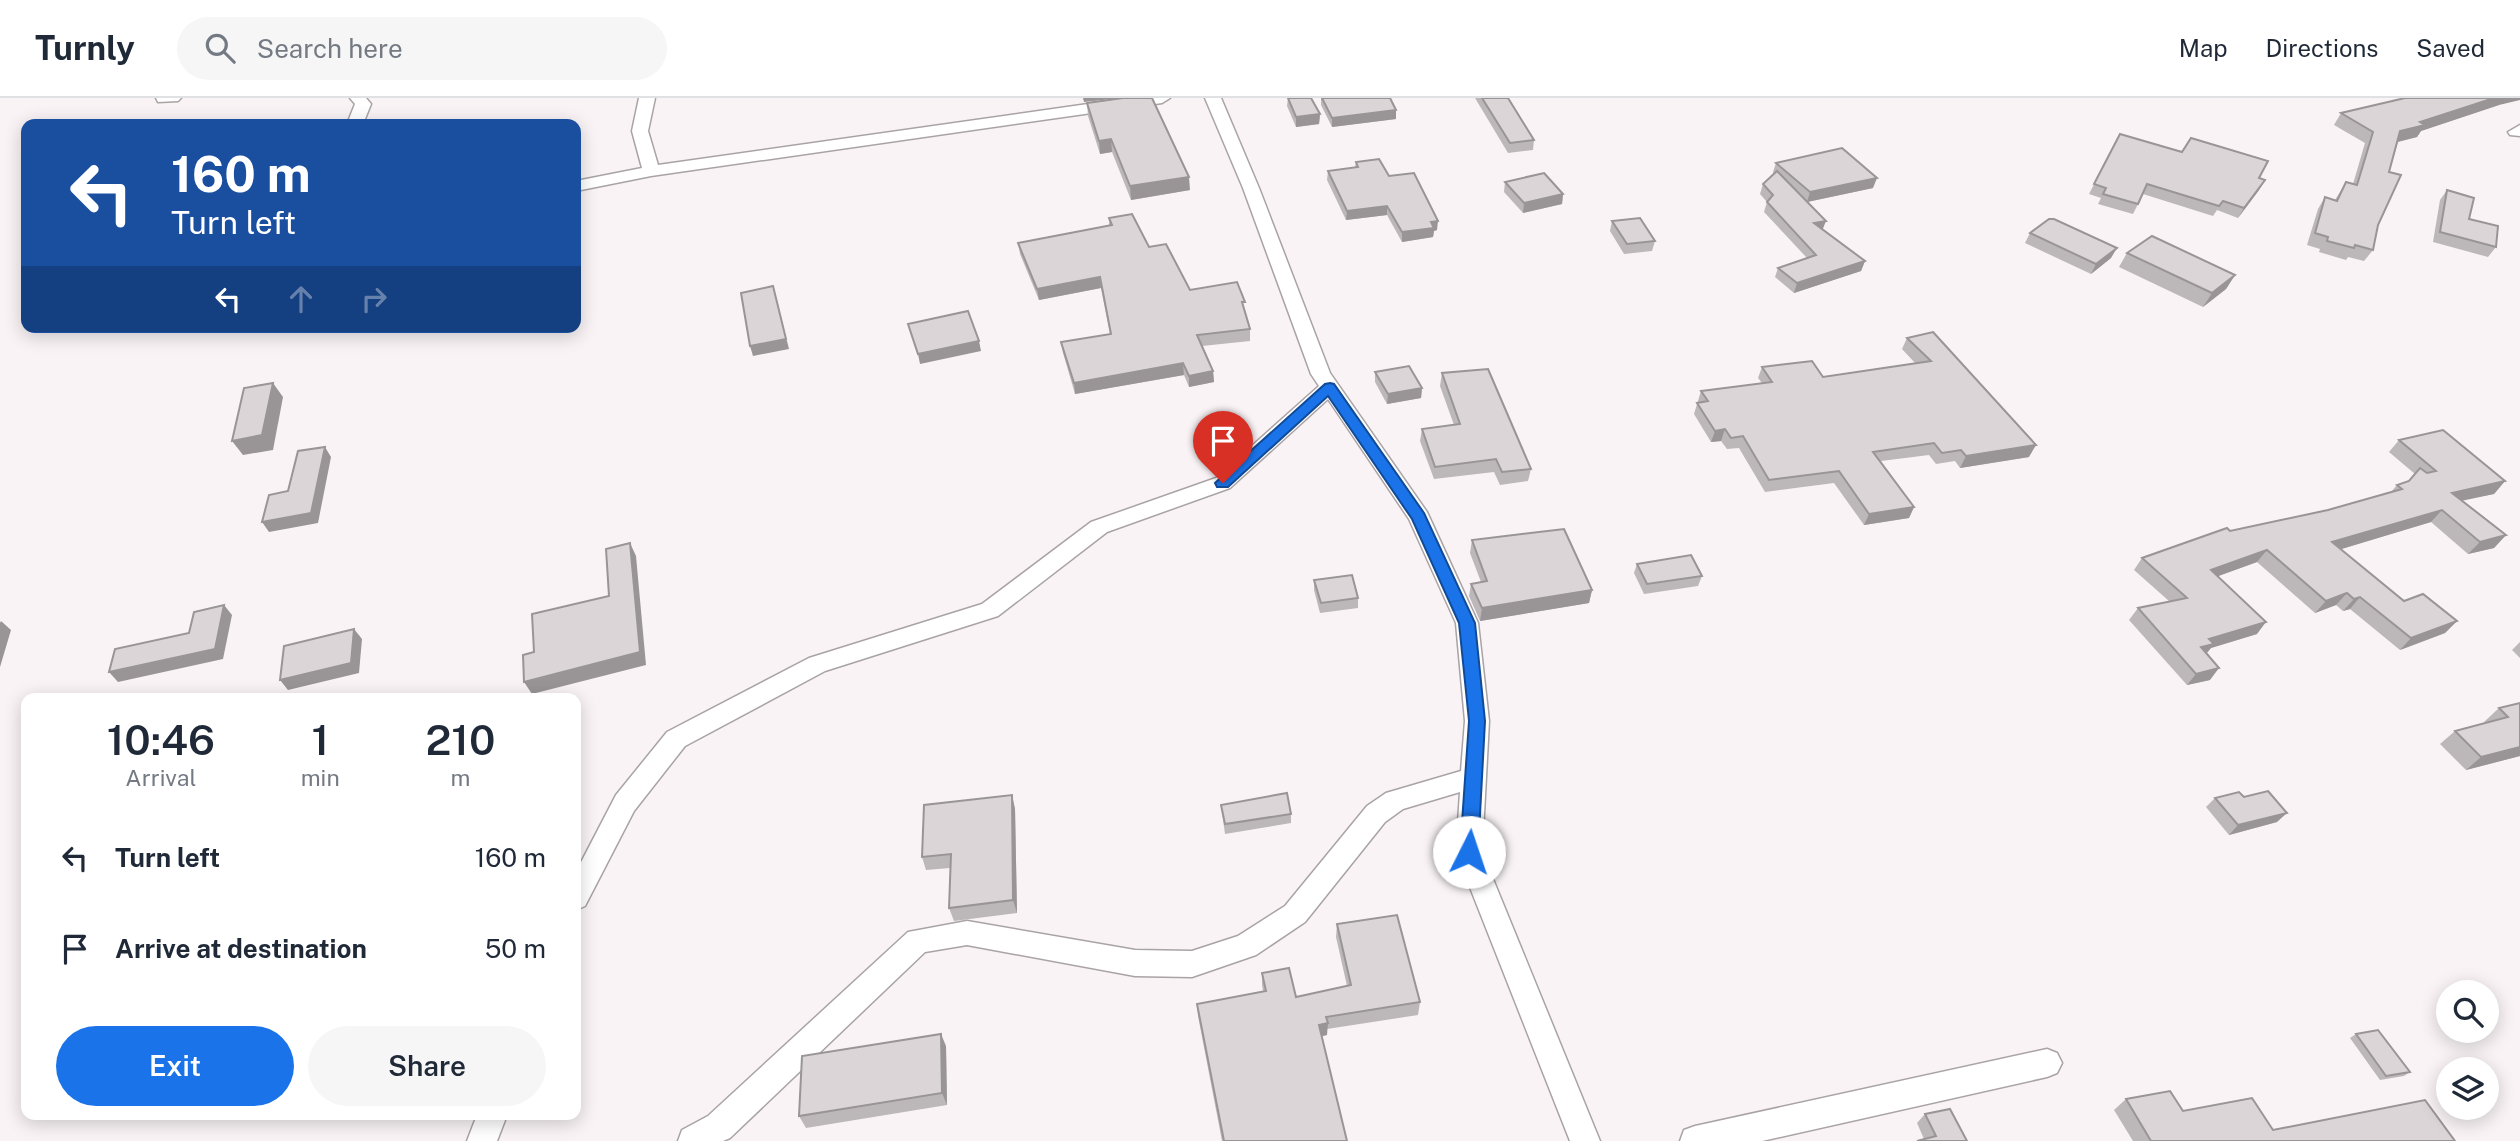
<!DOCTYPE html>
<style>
body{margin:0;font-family:"Public Sans",sans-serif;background:#f6f6f7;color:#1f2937;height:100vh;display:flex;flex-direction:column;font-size:26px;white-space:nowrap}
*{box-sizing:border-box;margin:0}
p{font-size:23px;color:#747a83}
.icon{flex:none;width:38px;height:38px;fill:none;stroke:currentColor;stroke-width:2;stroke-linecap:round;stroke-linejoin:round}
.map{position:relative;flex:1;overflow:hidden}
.sheet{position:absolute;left:21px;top:595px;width:560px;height:427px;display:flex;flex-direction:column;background:#fff;border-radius:14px;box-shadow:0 4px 18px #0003}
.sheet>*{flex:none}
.hud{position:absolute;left:21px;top:21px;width:560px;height:214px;border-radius:14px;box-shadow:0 4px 18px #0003;background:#1a4fa0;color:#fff;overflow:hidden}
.buttons{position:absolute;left:2436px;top:882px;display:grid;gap:14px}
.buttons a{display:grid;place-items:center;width:63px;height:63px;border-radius:50%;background:#fff;box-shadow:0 4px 18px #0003;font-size:35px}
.pin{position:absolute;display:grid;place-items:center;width:60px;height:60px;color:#fff;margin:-72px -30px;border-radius:50% 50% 50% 0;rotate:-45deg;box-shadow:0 0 7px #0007}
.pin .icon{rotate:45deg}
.me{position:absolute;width:77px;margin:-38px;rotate:4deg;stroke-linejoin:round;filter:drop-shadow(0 0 5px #0008)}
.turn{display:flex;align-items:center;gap:24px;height:147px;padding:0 35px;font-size:32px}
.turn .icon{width:91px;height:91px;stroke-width:2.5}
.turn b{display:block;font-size:49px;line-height:60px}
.lanes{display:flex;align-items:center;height:66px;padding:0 35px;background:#0003;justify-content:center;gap:35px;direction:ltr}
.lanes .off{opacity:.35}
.eta{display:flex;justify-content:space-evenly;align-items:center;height:119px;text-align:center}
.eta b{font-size:42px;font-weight:600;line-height:49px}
.button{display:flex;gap:14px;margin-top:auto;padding:14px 35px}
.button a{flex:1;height:80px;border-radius:42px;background:#1a73e8;color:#fff;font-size:28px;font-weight:600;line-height:80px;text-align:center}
.button a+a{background:#f6f6f7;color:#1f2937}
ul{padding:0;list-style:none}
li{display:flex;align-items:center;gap:21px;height:91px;padding:0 35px}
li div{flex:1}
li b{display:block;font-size:26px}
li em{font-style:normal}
header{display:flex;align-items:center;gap:42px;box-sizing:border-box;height:98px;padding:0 35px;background:#fff;border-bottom:2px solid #e0e1e3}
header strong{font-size:33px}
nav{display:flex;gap:38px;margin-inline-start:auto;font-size:24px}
.search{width:490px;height:63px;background:#f6f6f7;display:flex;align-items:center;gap:18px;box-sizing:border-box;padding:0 24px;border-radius:38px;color:#747a83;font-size:26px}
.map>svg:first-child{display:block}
</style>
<header>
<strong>Turnly</strong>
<div class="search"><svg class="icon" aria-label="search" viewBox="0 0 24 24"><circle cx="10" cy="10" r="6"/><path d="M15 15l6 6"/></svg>Search here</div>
<nav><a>Map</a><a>Directions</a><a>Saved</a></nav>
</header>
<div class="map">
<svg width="2520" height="1043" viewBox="0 0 2520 1043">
<rect width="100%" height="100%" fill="#f9f3f5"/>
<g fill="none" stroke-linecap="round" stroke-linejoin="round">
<defs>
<g id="minor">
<path d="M156 0H181L178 3 158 4Z"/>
<path d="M350 0H366L371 6 363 26H347L355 6Z"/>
<path d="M639 0H655L648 33 658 67 1130 0H1170L1162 5 651 78 576 93V83L642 70 632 33Z"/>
<path d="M1205 0H1221L1259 90 1330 275 1427 414 1478 525 1489 623 1482 754 1600 1043H1570L1456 754 1460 694 1403 711 1385 724 1305 824 1256 857 1192 879 1135 878 967 847 925 854 730 1040 723 1043H678L682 1032 708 1018 908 834 967 823 1135 852 1192 853 1238 838 1285 808 1367 708 1386 695 1461 673 1465 623 1456 525 1409 421 1328 301 1230 390 1107 434 998 518 825 573 685 648 634 713 585 808 576 812V774L616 697 667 634 809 560 982 506 1091 424 1216 380 1319 288 1311 276 1243 90Z"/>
<path d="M2520 27V38L2510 37 2508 34Z"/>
<path d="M2047 951 2057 955 2062 965 2057 975 2047 979 1762 1043H1680L1684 1032 1695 1028Z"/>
<path d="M477 1017H507L497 1043H467Z"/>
</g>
</defs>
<use href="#minor" stroke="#a9a3a5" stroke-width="3"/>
<use href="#minor" fill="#fff" fill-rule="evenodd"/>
</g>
<g fill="#bcb7b9">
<path d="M1288 0H1311L1320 16 1319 26 1296 29 1287 8Z"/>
<path d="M1321 0H1390L1396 12V21L1332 29 1321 7Z"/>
<path d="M1475 0H1508L1534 42 1533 52 1508 55Z"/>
<path d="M1087 5 1190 92 1131 102 1112 54 1100 56 1088 18Z"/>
<path d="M2499 7 2421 33 2417 39 2398 44 2389 74 2373 152 2364 163 2348 159 2346 162 2319 154 2320 151 2307 147 2318 111 2325 99 2335 102 2346 84 2353 86 2365 45 2334 27 2341 15Z"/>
<path d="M2120 36 2259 80V92L2238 120 2217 112 2213 118 2143 96 2133 116 2098 106 2101 100 2089 96Z"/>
<path d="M1356 64 1389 78 1437 132 1434 133 1433 139 1402 144 1387 117 1346 122 1327 82 1328 73 1355 69Z"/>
<path d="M1776 65 1873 90 1807 104 1823 132 1865 163 1861 173 1794 195 1775 179 1778 170 1807 160 1764 114 1767 104 1760 96 1763 86 1774 76 1773 74Z"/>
<path d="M1505 84 1563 96 1562 106 1523 115 1504 94Z"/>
<path d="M2447 92 2469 121 2496 149 2488 159 2433 144 2440 102Z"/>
<path d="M1109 120 1149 149 1190 192 1245 212 1250 231V243L1202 248 1213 273 1214 284 1189 289 1184 277 1075 296 1063 255 1061 244 1110 236 1101 190 1039 202 1020 156 1018 145 1109 128Z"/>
<path d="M1612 123 1655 143 1652 153 1624 156 1610 133Z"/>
<path d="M2030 135 2111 160 2091 176 2025 145Z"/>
<path d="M2127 155 2235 177 2226 191 2203 209 2119 169Z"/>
<path d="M1907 240 2029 359 1960 370 1955 363 1936 366 1929 357 1881 363 1914 409 1909 420 1864 427 1834 385 1765 394 1739 350 1727 351 1721 343 1711 344 1694 316 1701 293 1762 285 1758 280 1762 269 1823 279 1916 266 1902 251Z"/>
<path d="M1375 274 1422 290 1421 300 1387 306 1375 284Z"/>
<path d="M1442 275 1531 371 1528 383 1500 387 1494 374 1434 381 1420 343 1422 331 1454 327 1440 288Z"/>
<path d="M2399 342 2505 383 2494 396 2462 402 2506 437 2494 450 2468 456 2431 424 2340 451 2404 503 2457 523 2445 535 2400 552 2350 511 2343 513 2336 507 2315 515 2257 464 2218 478 2257 536 2211 550 2206 556 2210 582 2187 587 2129 522 2138 510 2169 503 2134 472 2142 460 2230 433 2328 412 2391 394 2397 387 2408 384 2415 376 2389 354Z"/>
<path d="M1472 442 1592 492 1589 505 1480 523 1469 498 1471 486 1481 484 1470 455Z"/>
<path d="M1637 466 1702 478 1698 488 1644 496 1634 475Z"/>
<path d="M1314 482 1358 500V510L1320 515 1314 492Z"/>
<path d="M2520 544V560L2512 552Z"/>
<path d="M2520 605V658L2466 672 2440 646 2455 633 2485 625 2484 624 2499 610Z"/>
<path d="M1012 697 1015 711 1017 815 954 823 949 810 950 770 926 772 922 759Z"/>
<path d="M2244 699 2277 724 2229 737 2206 709 2215 700Z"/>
<path d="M1221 707 1291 716V725L1225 736Z"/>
<path d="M1337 826 1420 904 1418 917 1327 931V937L1322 938 1347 1043H1222L1198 918 1197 906 1263 893 1262 887V875L1296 899 1347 888 1336 839Z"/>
<path d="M2356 936 2410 974 2404 978 2380 982 2350 940Z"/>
<path d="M946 948 947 1007 806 1030 799 1018Z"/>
<path d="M2126 1001 2273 1032 2455 1043H2133L2114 1012Z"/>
<path d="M1925 1016 1967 1043 1924 1041 1917 1025Z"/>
</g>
<g fill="#999596">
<path d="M1083 0H1121L1084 4Z"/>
<path d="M2494 0H2520V2L2499 7 2421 33 2417 39 2393 45 2400 33 2420 24Z"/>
<path d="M1396 12V21L1332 29V20Z"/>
<path d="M1320 16 1319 26 1296 29V19Z"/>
<path d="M1111 41 1112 54 1100 56 1099 43Z"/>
<path d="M1189 79 1190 92 1131 102 1130 88Z"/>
<path d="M1877 80 1873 90 1807 104 1810 94Z"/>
<path d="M2265 82 2259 92 2238 120 2244 110Z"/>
<path d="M1563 96 1562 106 1523 115 1524 105Z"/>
<path d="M1387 108V117L1346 122 1347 113Z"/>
<path d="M1438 123 1437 132 1434 133 1433 139 1402 144V134L1431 124Z"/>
<path d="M1826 123 1822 133 1814 125Z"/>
<path d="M2117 150 2111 160 2091 176 2096 166Z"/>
<path d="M1865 163 1861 173 1794 195 1797 185Z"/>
<path d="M2235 177 2226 191 2203 209 2212 195Z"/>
<path d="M1100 179 1101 190 1039 202 1037 191Z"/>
<path d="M773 188 789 251 753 258 750 248Z"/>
<path d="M979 243 981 253 920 266 918 256Z"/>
<path d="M1183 265 1184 277 1075 296 1074 285Z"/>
<path d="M1213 273 1214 284 1189 289V278Z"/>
<path d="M273 285 283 299 273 352 243 357 232 343Z"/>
<path d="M1422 290 1421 300 1387 306 1388 296Z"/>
<path d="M1725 331 1721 343 1711 344 1715 333Z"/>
<path d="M2036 347 2029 359 1960 370 1966 358Z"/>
<path d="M325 349 331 359 318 425 269 434 262 424 311 415Z"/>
<path d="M2505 383 2494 396 2442 407 2452 395Z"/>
<path d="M1914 409 1909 420 1864 427 1869 416Z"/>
<path d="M2442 412 2431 424 2322 457 2332 444Z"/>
<path d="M2506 437 2494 450 2468 456 2480 444Z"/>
<path d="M630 445 636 458 646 567 532 596 524 584 640 554Z"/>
<path d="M2267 452 2257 464 2202 484 2211 472Z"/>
<path d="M1592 492 1589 505 1480 523 1482 510Z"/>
<path d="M2347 495 2336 507 2315 515 2326 503Z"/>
<path d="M2360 499 2350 511 2343 513 2354 501Z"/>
<path d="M224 507 232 517 223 561 118 584 109 574 215 551Z"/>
<path d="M1 523 11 532 0 569V525Z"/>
<path d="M2457 523 2445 535 2400 552 2411 540Z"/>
<path d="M2266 524 2257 536 2211 550 2204 558 2191 561 2209 541Z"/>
<path d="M354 531 362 541 359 575 288 592 280 582Z"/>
<path d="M2219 570 2210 582 2187 587 2196 576Z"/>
<path d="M2520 649V658L2466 672 2481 659Z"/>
<path d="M1012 697 1015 711 1017 815 1013 802Z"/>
<path d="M2287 715 2277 724 2229 737 2238 727Z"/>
<path d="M1328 925 1327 937 1318 939 1319 927Z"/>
<path d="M941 936 946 948 947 1007 942 995Z"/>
</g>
<g fill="#dbd5d7" stroke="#999596" stroke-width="2">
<path d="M1123 0H1152L1189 79 1130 88 1111 41 1099 43 1087 5Z"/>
<path d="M1288 0H1311L1320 16 1296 19Z"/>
<path d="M1322 0H1390L1396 12 1332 20Z"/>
<path d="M1482 0H1508L1534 42 1510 45Z"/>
<path d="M2405 0H2494L2420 24 2425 27 2400 33 2389 74 2401 77 2378 127 2373 152 2355 147 2354 150 2327 143 2328 139 2315 135 2325 99 2337 103 2346 84 2357 87 2373 34 2341 15Z"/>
<path d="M2120 36 2182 54 2191 40 2268 63 2259 80 2265 82 2244 110 2223 103 2219 108 2147 86 2138 106 2103 96 2106 90 2094 86Z"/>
<path d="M1842 50 1877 80 1810 94 1776 65Z"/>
<path d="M1379 61 1389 78 1414 75 1438 123 1431 124 1434 130 1402 134 1387 108 1347 113 1328 73 1358 69 1356 64Z"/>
<path d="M1777 73 1826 123 1814 125 1865 163 1797 185 1778 170 1816 157 1767 104 1773 97 1763 86Z"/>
<path d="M1544 75 1563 96 1524 105 1505 84Z"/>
<path d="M2447 92 2474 100 2469 121 2498 128 2496 149 2440 134Z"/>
<path d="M1132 116 1149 149 1166 146 1190 192 1237 184 1245 204H1242L1250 231 1197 237 1213 273 1189 278 1183 265 1074 285 1061 244 1111 236 1100 179 1037 191 1018 145 1112 127 1109 120Z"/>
<path d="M1640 120 1655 143 1627 146 1612 123Z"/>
<path d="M2049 121H2054L2117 150 2096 166 2030 135Z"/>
<path d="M2152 138 2235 177 2212 195 2127 155Z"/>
<path d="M773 188 786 241 750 248 741 195Z"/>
<path d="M968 213 979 243 918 256 908 226Z"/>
<path d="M1933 234 2036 347 1966 358 1961 352 1942 355 1934 345 1873 354 1914 409 1869 416 1839 373 1769 382 1743 338 1731 340 1725 331 1715 333 1697 305 1708 303 1701 293 1772 284 1762 269 1812 263 1823 279 1931 263 1907 240Z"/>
<path d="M1409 268 1422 290 1388 296 1375 274Z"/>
<path d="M1488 271 1531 371 1502 374 1496 361 1435 369 1422 331 1460 326 1442 275Z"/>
<path d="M273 285 262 337 232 343 244 290Z"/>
<path d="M2443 332 2505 383 2452 395 2506 437 2480 444 2442 412 2332 444 2404 503 2423 496 2457 523 2411 540 2360 499 2354 501 2347 495 2326 503 2267 452 2211 472 2266 524 2209 541 2214 546 2201 549 2219 570 2196 576 2138 510 2187 500 2142 460 2227 430 2230 433 2328 412 2402 391 2397 387 2409 383 2420 370 2427 375 2436 373 2399 342Z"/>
<path d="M325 349 311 415 262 424 269 397 288 393 298 353Z"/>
<path d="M1564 431 1592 492 1482 510 1471 486 1487 483 1472 442Z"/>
<path d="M630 445 640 554 524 584 523 557 534 554 532 516 609 498 606 451Z"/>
<path d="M1691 457 1702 478 1647 486 1637 466Z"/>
<path d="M1352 477 1358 500 1321 505 1314 482Z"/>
<path d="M224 507 215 551 109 574 115 551 189 535 194 514Z"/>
<path d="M354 531 351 565 280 582 284 548Z"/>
<path d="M2520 605V649L2481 659 2455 633 2508 619 2499 610Z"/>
<path d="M2268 693 2287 715 2238 727 2215 700 2239 694 2244 699Z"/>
<path d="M1287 695 1291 716 1225 726 1221 707Z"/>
<path d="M1012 697 1013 802 949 810 951 756 922 759 924 707Z"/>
<path d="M1397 817 1420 904 1326 919 1328 925 1319 927 1347 1043H1224L1197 906 1266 893 1262 875 1289 870 1296 899 1351 887 1337 826Z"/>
<path d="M2378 932 2410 974 2386 978 2356 936Z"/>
<path d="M941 936 942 995 799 1018 802 958Z"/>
<path d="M2170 993 2183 1013 2252 1000 2273 1032 2425 1002 2455 1043H2151L2126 1001Z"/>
<path d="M1950 1011 1967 1043H1917L1936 1038 1925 1016Z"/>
</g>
<path fill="#1a73e8" stroke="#114b97" stroke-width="2" d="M1330 285 1334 286 1424 415 1475 525 1485 623 1478 754 1476 760 1469 762 1463 760 1460 754 1469 623 1459 525 1412 421 1328 298 1228 389H1217L1215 385 1325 286Z"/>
</svg>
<div class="buttons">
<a><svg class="icon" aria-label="search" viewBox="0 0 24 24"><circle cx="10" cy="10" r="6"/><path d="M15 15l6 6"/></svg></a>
<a><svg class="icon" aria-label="layers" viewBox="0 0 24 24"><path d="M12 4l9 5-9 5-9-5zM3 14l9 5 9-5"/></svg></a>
</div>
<div class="pin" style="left:1223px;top:385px;background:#d93025"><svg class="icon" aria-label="arrive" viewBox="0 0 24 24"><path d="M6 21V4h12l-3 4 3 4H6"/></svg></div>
<svg class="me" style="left:1469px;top:754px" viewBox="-20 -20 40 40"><circle r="19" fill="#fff"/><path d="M0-13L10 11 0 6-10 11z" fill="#1a73e8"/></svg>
<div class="hud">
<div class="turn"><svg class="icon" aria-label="left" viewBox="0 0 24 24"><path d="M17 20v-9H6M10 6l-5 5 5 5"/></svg><div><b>160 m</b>Turn left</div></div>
<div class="lanes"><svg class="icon" aria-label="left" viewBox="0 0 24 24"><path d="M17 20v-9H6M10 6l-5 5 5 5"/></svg><svg class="icon off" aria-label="ahead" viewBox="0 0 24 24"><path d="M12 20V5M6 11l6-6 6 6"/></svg><svg class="icon off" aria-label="right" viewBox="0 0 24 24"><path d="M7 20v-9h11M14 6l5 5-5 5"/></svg></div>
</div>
<section class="sheet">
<div class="eta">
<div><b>10:46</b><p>Arrival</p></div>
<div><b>1</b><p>min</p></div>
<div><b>210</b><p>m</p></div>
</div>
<ul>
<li><svg class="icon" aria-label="left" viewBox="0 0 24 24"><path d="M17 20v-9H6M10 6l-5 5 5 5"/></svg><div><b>Turn left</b></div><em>160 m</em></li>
<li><svg class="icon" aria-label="arrive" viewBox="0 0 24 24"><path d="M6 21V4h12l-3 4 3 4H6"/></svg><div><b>Arrive at destination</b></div><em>50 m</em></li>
</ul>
<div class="button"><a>Exit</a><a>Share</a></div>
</section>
</div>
